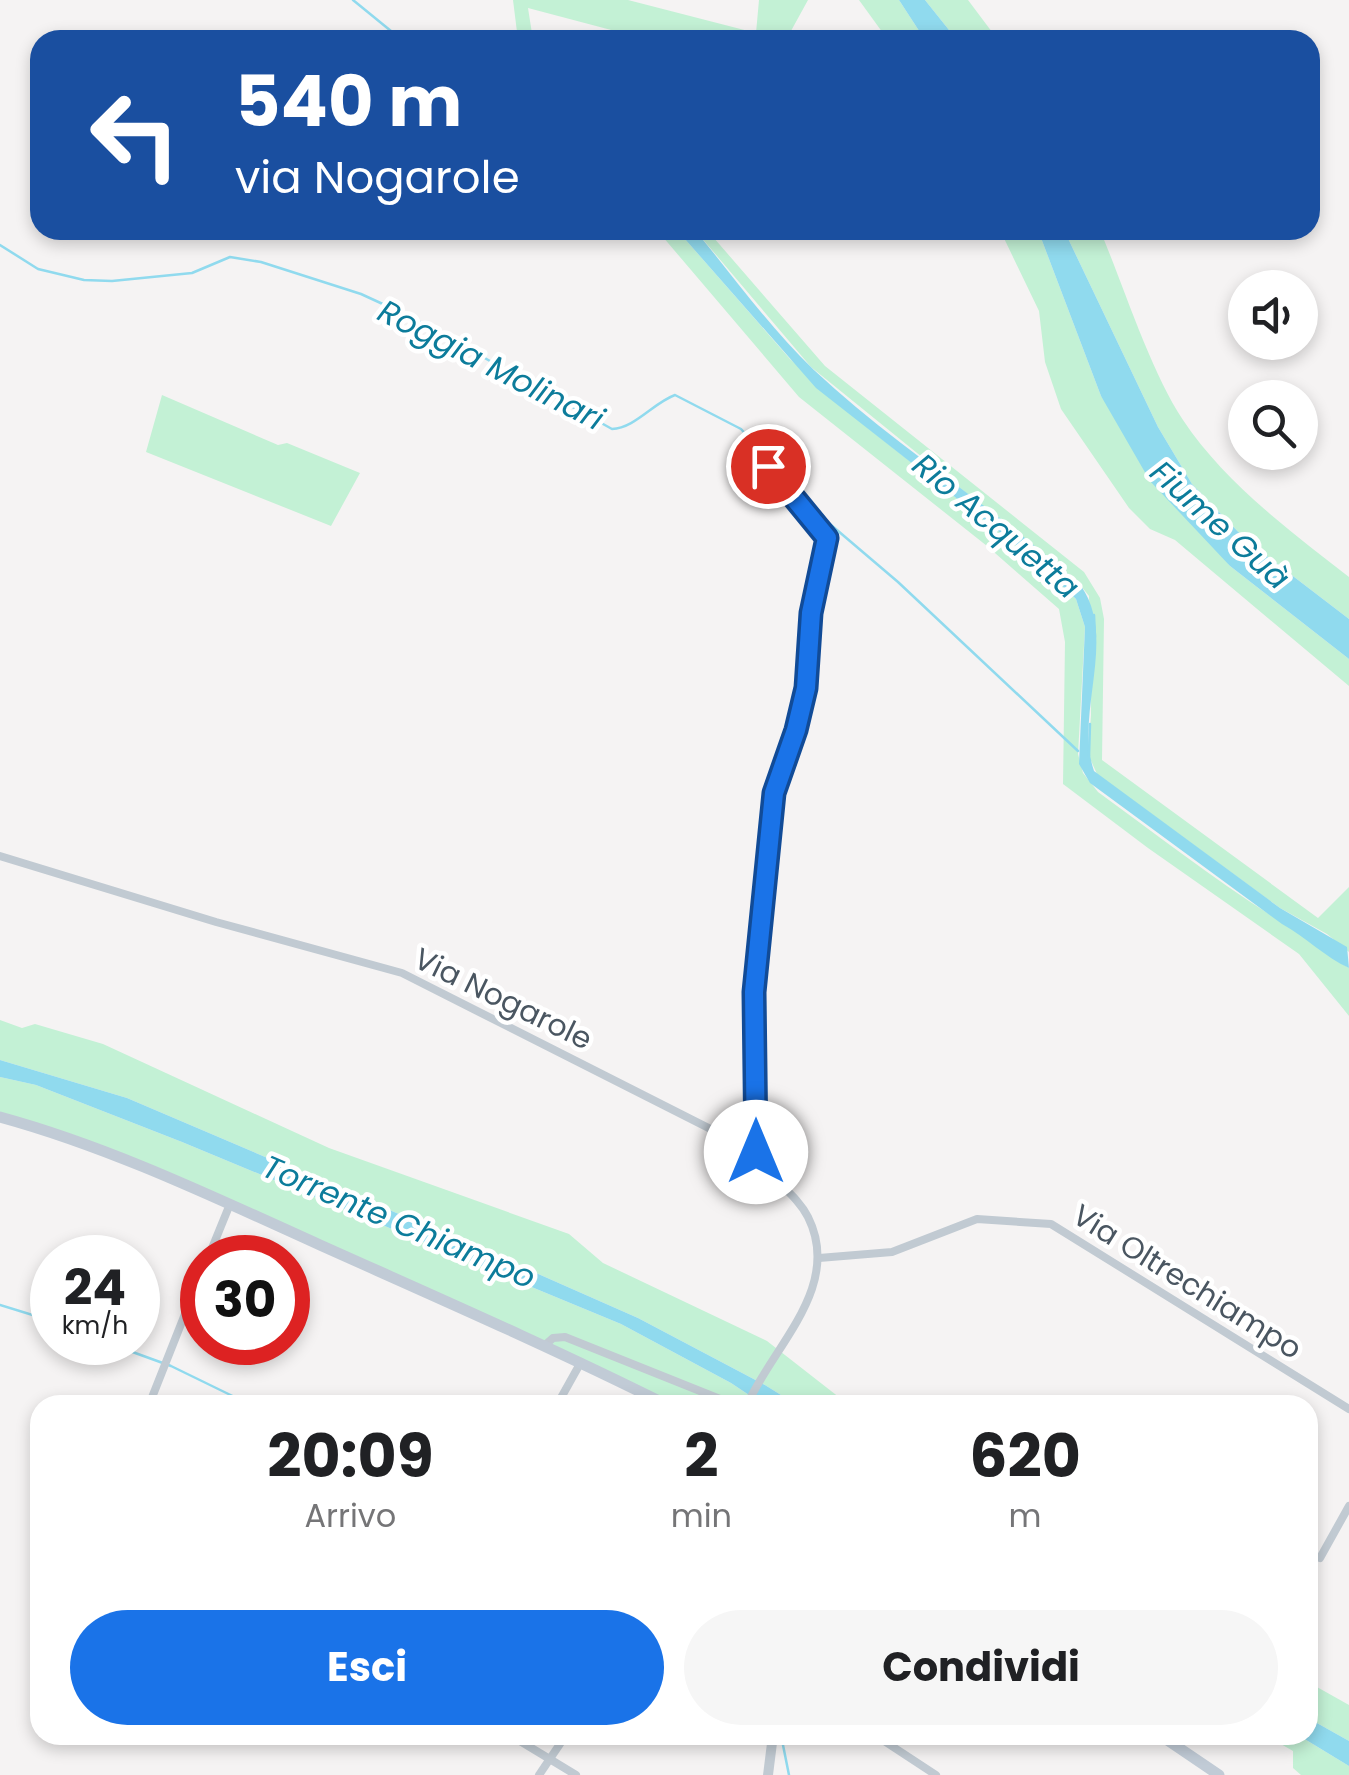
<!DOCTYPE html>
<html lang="it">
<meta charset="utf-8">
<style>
body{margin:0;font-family:Poppins,sans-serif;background:#f6f6f6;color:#202124;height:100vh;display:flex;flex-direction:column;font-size:38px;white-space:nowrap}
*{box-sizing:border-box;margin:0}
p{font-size:32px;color:#757577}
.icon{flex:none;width:55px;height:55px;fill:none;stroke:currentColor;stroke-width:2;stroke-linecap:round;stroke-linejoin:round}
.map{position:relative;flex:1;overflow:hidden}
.details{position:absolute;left:30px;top:1395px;width:1288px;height:350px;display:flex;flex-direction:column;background:#fff;border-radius:30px;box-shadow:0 5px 15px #0003}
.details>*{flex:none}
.guide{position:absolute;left:30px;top:30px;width:1290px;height:210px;border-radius:30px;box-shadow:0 5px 15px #0003;background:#1a4fa0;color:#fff;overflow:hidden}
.controls{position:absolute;left:1228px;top:270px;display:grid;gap:20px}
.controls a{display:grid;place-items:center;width:90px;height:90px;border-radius:50%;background:#fff;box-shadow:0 5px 15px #0003;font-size:50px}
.speed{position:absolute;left:30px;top:1235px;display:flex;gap:20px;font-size:50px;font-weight:700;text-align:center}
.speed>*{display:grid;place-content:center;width:130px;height:130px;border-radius:50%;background:#fff;box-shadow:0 5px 15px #0003;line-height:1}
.speed small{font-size:25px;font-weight:400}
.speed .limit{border:15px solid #d22;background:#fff;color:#111}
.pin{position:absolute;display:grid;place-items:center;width:85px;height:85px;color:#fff;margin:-42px;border:5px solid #fff;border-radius:50%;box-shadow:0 2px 10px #0007}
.me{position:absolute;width:110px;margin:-55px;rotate:0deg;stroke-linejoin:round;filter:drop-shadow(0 0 8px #0008)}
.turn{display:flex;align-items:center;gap:35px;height:210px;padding:0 40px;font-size:45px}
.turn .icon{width:130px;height:130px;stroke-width:2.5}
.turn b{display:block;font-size:70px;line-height:85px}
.eta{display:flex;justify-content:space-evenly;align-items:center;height:170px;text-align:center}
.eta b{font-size:60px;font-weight:700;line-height:70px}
.primary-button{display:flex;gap:20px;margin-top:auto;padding:20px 40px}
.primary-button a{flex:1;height:115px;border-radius:60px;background:#1a73e8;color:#fff;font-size:40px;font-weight:700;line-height:115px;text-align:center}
.primary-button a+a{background:#f6f6f6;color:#202124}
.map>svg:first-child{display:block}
</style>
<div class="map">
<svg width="1349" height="1775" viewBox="0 0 1349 1775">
<rect width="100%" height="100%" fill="#f5f3f3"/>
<g fill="#c3f1d5">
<path d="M513 0H628L756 33 759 0H808L786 40H649L528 8 533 40H518Z"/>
<path d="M859 0H899L925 40H888Z"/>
<path d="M925 0H968L998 40H957Z"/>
<path d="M657 230 678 231 790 359 869 429 1034 559 1076 599 1085 627 1078 754 1083 773 1098 792C1164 840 1230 892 1300 933 1317 944 1332 959 1349 968V1016L1299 954 1148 848 1063 784 1065 642 1059 609 987 546 799 397Z"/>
<path d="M695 230H707L825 366 1084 572 1100 598 1104 619 1102 760 1318 918 1349 887V952L1327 934 1280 908 1097 774 1088 754 1091 715 1089 596 1081 586 811 367Z"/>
<path d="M1000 230H1038L1101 396 1230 566 1349 659V686L1175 540 1150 529 1129 508 1061 409 1045 362 1039 311Z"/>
<path d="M1064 230H1100C1124 287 1150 370 1183 420 1225 483 1290 531 1349 577V619L1247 541 1192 484 1158 427Z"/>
<path d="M162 395 278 445 287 443 360 473 331 526 146 452Z"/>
<path d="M0 1020 22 1028 35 1024 103 1044 329 1148 569 1234 603 1263 767 1341 849 1405H797L765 1385 638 1318 502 1258 127 1098 0 1060Z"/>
<path d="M0 1077 36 1085 182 1142 621 1324 731 1383 764 1405H669L251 1214 0 1115Z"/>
<path d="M1308 1682 1349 1705V1741L1308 1718Z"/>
<path d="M1265 1735H1298L1349 1766V1775H1301L1293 1768V1751Z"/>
</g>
<g fill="#90daee">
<path d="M899 0H925L957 40H925Z"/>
<path d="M677 230H695C733 276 770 328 814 370 897 448 997 508 1081 586 1118 639 1074 713 1094 771L1280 908 1347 947 1349 968C1326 958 1306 937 1282 924L1090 783 1079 764 1085 627 1076 599 1034 559 816 388Z"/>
<path d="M1038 230H1064L1158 427 1192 484 1247 541 1349 619V659L1230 566 1150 481 1101 396Z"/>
<path d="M0 1060 127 1098 502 1258 638 1318 765 1385 797 1405H764L731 1383 621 1324 182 1142 36 1085 0 1077Z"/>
<path d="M1308 1718 1349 1741V1766L1298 1735H1308Z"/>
</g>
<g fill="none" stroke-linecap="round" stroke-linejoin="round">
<g stroke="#90daee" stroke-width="2.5">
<path d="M353 0 402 40"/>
<path d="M0 245 38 269 84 280 112 281 192 273 230 257 261 262 361 294 411 317 612 429C635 428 653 403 675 395L741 429 817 513 898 582 1078 751"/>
<path d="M1094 615 1095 637"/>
<path d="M1089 756 1090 724"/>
<path d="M0 1305 52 1321"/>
<path d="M105 1342 171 1366 251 1405"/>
<path d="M781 1735 789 1775"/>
</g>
<g stroke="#c1cad2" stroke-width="8">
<path d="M0 856 216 922 402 973 756 1152"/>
<path d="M208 1258 230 1204"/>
<path d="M819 1258 892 1252 977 1219 1051 1224 1349 1409"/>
<path d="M544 1346 553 1338 565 1337 735 1405"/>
<path d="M149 1405 202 1271"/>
<path d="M557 1405 581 1362"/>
<path d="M747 1405C773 1346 843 1287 808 1217 795 1191 766 1178 756 1152L754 992 774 793 796 730 806 688 811 613 827 539 753 448"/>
<path d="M1320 1558 1349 1506"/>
<path d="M510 1735 576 1775"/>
<path d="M875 1735 936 1775"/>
<path d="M539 1775 566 1735"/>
</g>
<path stroke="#c1cad2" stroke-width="10" d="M768 1775 773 1735"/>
<g stroke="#c1cbd6" stroke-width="11">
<path d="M0 1117C110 1147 216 1198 320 1245 436 1297 553 1348 667 1405"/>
<path d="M1160 1735 1219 1775"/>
</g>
</g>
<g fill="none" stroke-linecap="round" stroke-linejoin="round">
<defs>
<path id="route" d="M756 1152 754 992 774 793 796 730 806 688 811 613 827 538 768 466"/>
</defs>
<use href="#route" stroke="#114b97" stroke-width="25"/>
<use href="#route" stroke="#1a73e8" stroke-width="18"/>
</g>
<g text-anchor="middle" stroke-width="9" stroke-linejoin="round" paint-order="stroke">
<g font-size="30" fill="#4a5661" stroke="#fff">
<text transform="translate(503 999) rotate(26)" y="10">Via Nogarole</text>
<text transform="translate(1187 1282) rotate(32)" y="10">Via Oltrechiampo</text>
</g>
<g font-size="32" font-style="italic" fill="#0c7c9b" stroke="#fff">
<text transform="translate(491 365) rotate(27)" y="11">Roggia Molinari</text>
<text transform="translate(1220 525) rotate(42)" y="11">Fiume Guà</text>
<text transform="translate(996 526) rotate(40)" y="11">Rio Acquetta</text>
<text transform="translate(399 1222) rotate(23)" y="11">Torrente Chiampo</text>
</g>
</g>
</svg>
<div class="controls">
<a><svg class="icon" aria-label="sound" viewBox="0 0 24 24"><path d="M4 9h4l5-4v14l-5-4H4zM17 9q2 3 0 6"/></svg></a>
<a><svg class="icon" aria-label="search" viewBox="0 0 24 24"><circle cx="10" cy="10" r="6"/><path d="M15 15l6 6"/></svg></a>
</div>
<div class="speed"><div>24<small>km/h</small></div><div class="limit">30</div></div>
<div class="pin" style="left:768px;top:466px;background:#d93025"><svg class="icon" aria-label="arrive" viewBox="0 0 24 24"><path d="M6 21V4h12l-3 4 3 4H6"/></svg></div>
<svg class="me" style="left:756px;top:1152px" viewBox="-20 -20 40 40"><circle r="19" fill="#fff"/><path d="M0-13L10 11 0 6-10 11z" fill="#1a73e8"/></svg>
<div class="guide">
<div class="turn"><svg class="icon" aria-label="left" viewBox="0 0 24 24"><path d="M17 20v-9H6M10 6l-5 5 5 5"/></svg><div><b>540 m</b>via Nogarole</div></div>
</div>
<section class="details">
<div class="eta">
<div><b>20:09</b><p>Arrivo</p></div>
<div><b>2</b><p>min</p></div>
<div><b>620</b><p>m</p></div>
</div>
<div class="primary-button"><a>Esci</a><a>Condividi</a></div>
</section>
</div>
